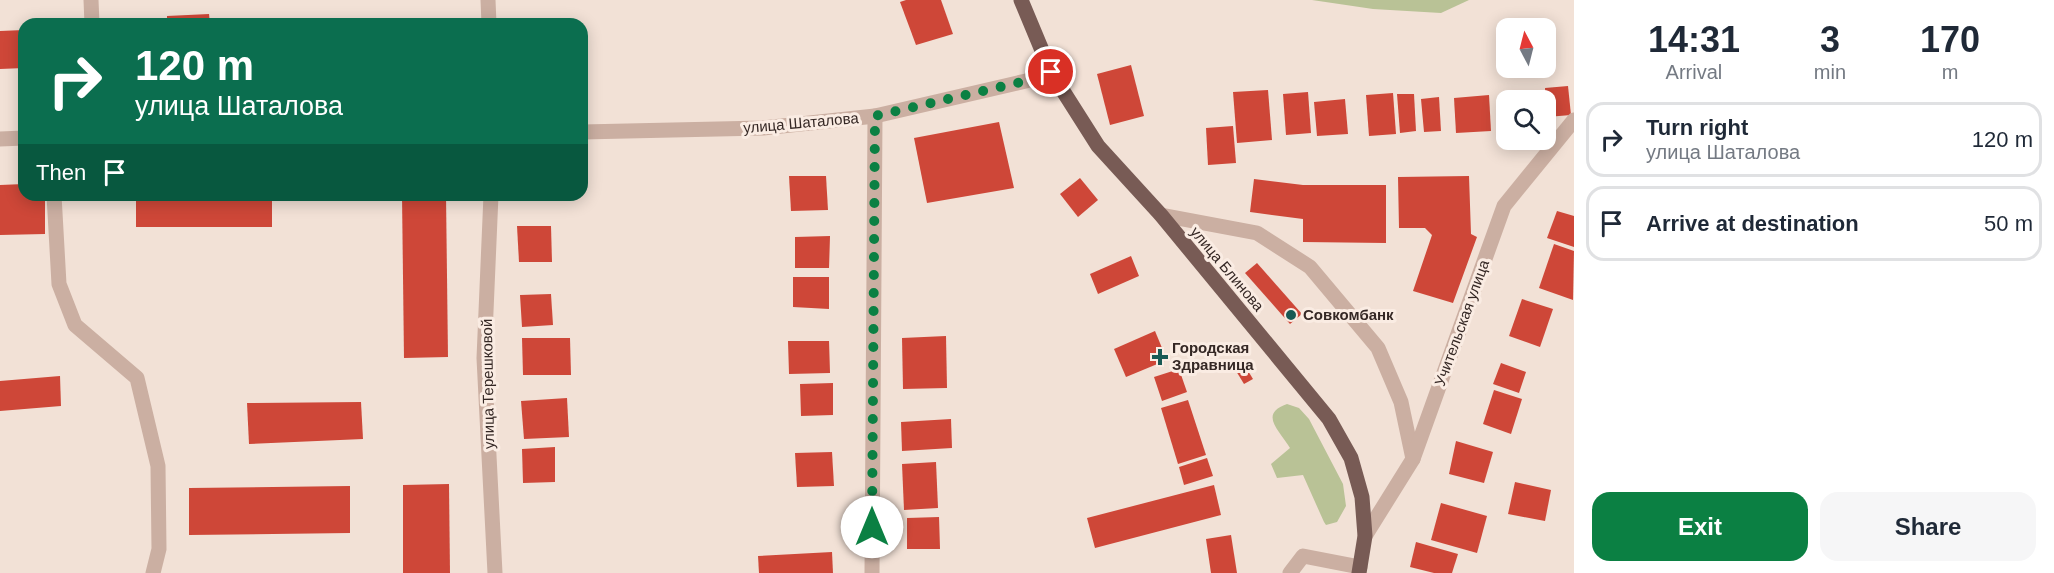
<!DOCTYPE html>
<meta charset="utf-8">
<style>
body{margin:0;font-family:Arial,sans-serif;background:#f6f6f7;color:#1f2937;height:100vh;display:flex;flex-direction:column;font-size:22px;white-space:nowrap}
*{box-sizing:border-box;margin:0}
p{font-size:20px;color:#747a83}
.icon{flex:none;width:33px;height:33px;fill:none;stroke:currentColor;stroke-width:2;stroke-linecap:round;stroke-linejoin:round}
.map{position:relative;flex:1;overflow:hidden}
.details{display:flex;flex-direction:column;background:#fff;width:480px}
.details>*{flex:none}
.hud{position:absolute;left:18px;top:18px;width:570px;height:183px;border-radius:18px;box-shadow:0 3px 15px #0003;background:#0b6e4f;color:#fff;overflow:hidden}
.needle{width:39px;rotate:353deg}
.buttons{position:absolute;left:1496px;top:18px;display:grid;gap:12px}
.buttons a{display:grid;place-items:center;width:60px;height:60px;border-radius:12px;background:#fff;box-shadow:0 3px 15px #0003;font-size:30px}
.pin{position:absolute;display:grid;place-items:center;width:51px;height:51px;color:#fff;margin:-26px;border:3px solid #fff;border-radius:50%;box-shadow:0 2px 6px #0007}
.me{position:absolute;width:66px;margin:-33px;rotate:0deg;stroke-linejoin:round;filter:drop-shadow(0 0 4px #0008)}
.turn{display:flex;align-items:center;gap:21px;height:126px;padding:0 18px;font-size:27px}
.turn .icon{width:78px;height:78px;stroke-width:2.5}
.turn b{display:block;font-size:42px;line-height:51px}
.then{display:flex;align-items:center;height:57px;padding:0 18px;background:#0003;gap:12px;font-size:22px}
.eta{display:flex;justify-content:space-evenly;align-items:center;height:102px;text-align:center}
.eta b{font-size:36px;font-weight:600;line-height:42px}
.cta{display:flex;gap:12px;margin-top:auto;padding:12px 18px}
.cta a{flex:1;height:69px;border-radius:18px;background:#0b8043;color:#fff;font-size:24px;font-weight:600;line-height:69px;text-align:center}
.cta a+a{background:#f6f6f7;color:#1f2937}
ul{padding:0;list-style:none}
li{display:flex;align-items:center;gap:18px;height:75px;margin:0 12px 9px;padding:0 6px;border:3px solid #e0e1e3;border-radius:18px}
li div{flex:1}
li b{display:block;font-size:22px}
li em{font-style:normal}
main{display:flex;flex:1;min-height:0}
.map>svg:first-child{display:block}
</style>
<main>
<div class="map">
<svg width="1574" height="573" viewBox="0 0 1574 573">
<rect width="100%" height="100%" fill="#f2e1d6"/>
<g fill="#b9c296">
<path d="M1312 0H1469L1441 13 1373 9Z"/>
<path d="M1287 404 1299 408 1309 419 1343 484 1346 506 1337 522 1326 525 1324 522 1303 475 1277 478 1271 464 1290 448C1280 431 1258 414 1287 404Z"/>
</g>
<g fill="#ce4738">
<path d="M906 0H941L953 34 916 45 900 2Z"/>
<path d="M209 14 210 24H167V16Z"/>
<path d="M24 30V68L0 69V31Z"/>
<path d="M1131 65 1144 116 1110 125 1097 74Z"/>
<path d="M1568 86 1571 115 1547 117 1545 88Z"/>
<path d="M1268 90 1272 140 1237 143 1233 92Z"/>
<path d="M1308 92 1311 133 1286 135 1283 94Z"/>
<path d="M1393 93 1396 134 1369 136 1366 95Z"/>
<path d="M1397 94H1414L1416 131 1400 133Z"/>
<path d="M1489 95 1491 131 1456 133 1454 98Z"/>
<path d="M1439 97 1441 131 1424 132 1421 99Z"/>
<path d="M1345 99 1348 134 1317 136 1314 102Z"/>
<path d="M999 122 1014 188 927 203 914 138Z"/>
<path d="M1233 126 1236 163 1208 165 1206 128Z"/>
<path d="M789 176H826L828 210 791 211Z"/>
<path d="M1469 176 1471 234 1477 237 1453 303 1413 291 1432 235 1425 228H1399L1398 177Z"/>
<path d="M1080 178 1098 200 1078 217 1060 194Z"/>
<path d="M1254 179 1303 185H1386V243L1303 242V219L1250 212Z"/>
<path d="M24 184V195H45V234L0 235V185Z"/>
<rect x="136" y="195" width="136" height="32"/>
<path d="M402 195H446L448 357 404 358Z"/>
<path d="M517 195H558V197L517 198Z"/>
<path d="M1557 211 1574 216V247L1547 238Z"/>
<path d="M517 226H551L552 262H519Z"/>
<path d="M830 236 829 268H795V237Z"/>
<path d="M1554 244 1574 251 1573 300 1539 288Z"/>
<path d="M1131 256 1139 276 1098 294 1090 274Z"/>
<path d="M1257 263 1302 314 1290 324 1245 273Z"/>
<path d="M793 277H829V309L793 307Z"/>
<path d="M551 294 553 325 522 327 520 295Z"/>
<path d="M1522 299 1553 309 1540 347 1509 336Z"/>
<path d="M1155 331 1167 360 1126 377 1114 349Z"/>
<path d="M946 336 947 388 903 389 902 338Z"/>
<path d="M522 338H570L571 375H523Z"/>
<path d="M788 341H829L830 373 789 374Z"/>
<path d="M1242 361 1253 379 1244 384 1233 366Z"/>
<path d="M1501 363 1526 372 1519 393 1493 384Z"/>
<path d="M1179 369 1187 392 1162 401 1154 377Z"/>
<path d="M60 376 61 406 0 411V381Z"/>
<path d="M833 383V415L801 416 800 384Z"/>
<path d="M1494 390 1522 399 1511 434 1483 424Z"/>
<path d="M567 398 569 437 524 439 521 401Z"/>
<path d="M1188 400 1206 455 1178 464 1161 408Z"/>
<path d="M361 402 363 439 249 444 247 403Z"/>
<path d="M951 419 952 448 902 451 901 422Z"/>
<path d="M1456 441 1493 452 1484 483 1449 474Z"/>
<path d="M555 447V482L523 483 522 449Z"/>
<path d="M832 452 834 486 797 487 795 453Z"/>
<path d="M1207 458 1213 476 1184 485 1179 467Z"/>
<path d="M936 462 938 508 904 510 902 464Z"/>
<path d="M1515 482 1551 490 1545 521 1508 514Z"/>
<path d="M449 484 450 573H403V485Z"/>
<path d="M1214 485 1221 515 1095 548 1087 518Z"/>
<path d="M350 486V533L189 535V488Z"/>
<path d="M1441 503 1487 516 1477 553 1431 540Z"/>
<path d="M939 517 940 549H907V518Z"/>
<path d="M1231 535 1237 573H1211L1206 539Z"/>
<path d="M1416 542 1458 554 1452 573H1434L1410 567Z"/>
<path d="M832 552 833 573H759L758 556Z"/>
</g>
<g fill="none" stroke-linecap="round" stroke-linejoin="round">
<g stroke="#cbafa2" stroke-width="15">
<path d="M91 0 92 24"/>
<path d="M488 0 489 24"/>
<path d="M582 132 763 128 875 116 1026 81 1051 72"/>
<path d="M0 139 24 138"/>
<path d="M54 195 59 284 75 325 137 378 158 466 159 549 153 573"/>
<path d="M491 195 484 358 495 573"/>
<path d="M1161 215 1257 233 1310 267 1378 348 1401 402 1413 459"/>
<path d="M1365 536 1413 459 1504 206 1574 120"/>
<path d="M872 573 875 116"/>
<path d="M1290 573 1303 556 1360 567"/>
</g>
<path stroke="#785b55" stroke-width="15" d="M1021 0 1051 72 1098 146 1161 215 1329 419 1351 458 1362 497 1365 536 1359 573"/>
</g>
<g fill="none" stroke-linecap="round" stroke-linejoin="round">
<path stroke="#0b8043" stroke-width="10" stroke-dasharray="0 18" d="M872 527 875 116 1026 81 1051 72"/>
</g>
<g fill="#185954" stroke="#faece3" stroke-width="2">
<circle cx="1291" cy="315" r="6"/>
<path d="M1157 348h6v6h6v6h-6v6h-6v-6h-6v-6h6z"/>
</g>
<g text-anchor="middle" stroke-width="6" stroke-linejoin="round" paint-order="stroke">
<g font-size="15" fill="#352825" stroke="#faece3">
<text transform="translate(801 123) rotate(-5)" y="5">улица Шаталова</text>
<text transform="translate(1227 269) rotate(50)" y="5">улица Блинова</text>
<text transform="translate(1462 323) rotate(-70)" y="5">Учительская улица</text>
<text transform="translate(488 384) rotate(-91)" y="5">улица Терешковой</text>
</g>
<g font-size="15" font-weight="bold" fill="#352825" stroke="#faece3" text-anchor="start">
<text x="1303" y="320">Совкомбанк</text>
<text x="1172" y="353">Городская<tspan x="1172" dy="17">Здравница</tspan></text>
</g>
</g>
</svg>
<div class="buttons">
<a><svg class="needle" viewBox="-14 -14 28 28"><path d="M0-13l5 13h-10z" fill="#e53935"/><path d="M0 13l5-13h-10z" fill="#747a83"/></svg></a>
<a><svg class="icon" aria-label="search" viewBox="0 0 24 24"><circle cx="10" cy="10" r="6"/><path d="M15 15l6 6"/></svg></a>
</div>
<div class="pin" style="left:1051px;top:72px;background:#d93025"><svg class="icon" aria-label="arrive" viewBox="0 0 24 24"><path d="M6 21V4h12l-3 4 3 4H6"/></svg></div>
<svg class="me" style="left:872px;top:527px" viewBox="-20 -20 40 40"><circle r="19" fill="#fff"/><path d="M0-13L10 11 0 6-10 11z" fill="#0b8043"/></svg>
<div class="hud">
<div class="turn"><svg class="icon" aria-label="right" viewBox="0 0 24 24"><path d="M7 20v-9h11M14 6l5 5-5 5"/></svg><div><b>120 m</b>улица Шаталова</div></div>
<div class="then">Then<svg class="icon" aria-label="arrive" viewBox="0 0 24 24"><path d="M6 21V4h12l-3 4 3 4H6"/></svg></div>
</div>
</div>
<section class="details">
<div class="eta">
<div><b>14:31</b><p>Arrival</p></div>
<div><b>3</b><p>min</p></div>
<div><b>170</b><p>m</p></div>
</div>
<ul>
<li><svg class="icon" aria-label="right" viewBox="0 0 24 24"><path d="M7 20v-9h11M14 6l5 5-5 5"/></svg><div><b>Turn right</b><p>улица Шаталова</p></div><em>120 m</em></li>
<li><svg class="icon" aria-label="arrive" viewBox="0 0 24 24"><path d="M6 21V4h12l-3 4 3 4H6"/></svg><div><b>Arrive at destination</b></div><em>50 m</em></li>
</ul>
<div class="cta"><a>Exit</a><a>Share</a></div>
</section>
</main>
